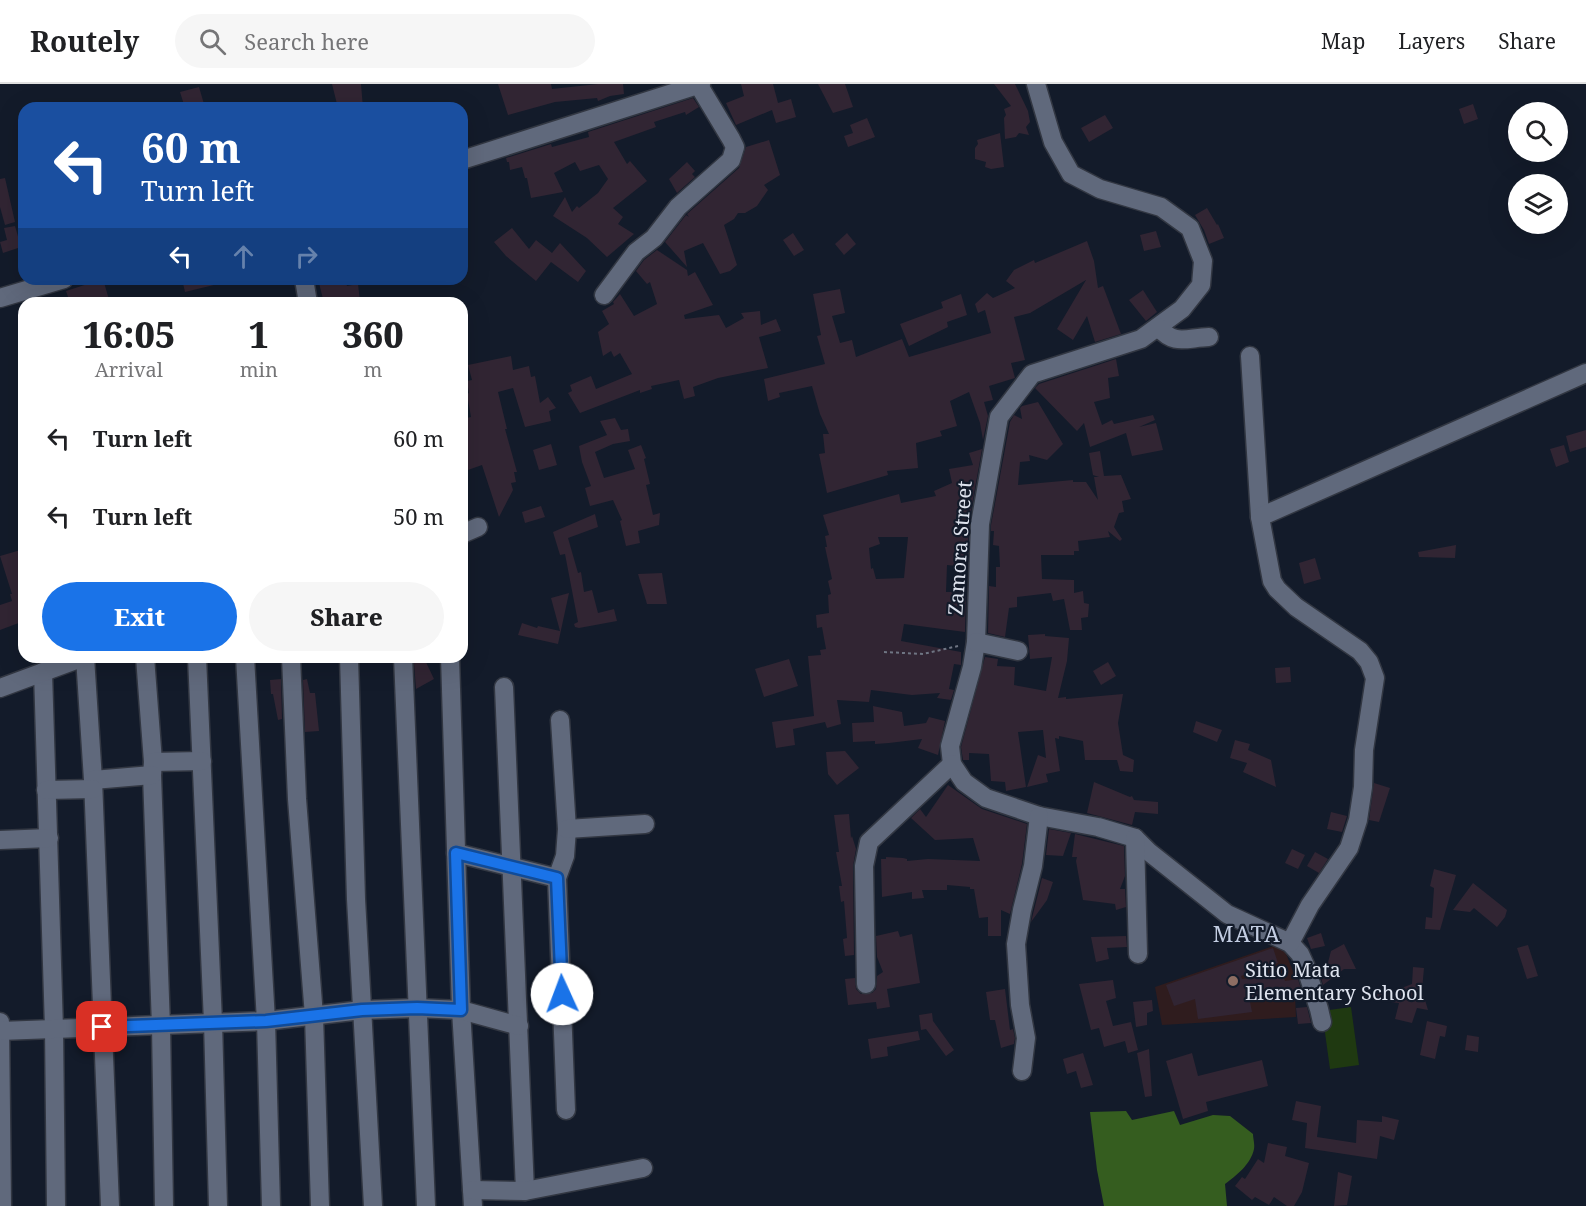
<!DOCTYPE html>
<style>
body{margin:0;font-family:"Noto Serif",serif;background:#f6f6f6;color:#202124;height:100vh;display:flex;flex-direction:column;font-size:22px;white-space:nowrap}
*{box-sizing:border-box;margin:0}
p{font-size:20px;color:#757577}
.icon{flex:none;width:33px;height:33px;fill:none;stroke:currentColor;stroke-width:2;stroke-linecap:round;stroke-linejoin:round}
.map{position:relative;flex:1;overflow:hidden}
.drawer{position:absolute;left:18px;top:213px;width:450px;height:366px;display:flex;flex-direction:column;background:#fff;border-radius:18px;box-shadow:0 6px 24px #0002}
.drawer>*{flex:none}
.hud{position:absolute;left:18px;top:18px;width:450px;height:183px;border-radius:18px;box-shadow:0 6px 24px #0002;background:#1a4fa0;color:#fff;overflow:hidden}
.buttons{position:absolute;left:1508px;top:18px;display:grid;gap:12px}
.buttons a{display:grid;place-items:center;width:60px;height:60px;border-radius:50%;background:#fff;box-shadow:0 6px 24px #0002;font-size:30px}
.pin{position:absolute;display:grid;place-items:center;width:51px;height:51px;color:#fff;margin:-26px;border-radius:12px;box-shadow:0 3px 9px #0006}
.me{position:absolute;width:66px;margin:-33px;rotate:358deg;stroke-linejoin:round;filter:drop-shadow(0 0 4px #0008)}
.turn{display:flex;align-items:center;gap:21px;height:126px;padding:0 24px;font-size:27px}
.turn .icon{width:78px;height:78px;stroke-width:2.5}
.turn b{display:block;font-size:42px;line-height:51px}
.lanes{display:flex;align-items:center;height:57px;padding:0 24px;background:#0003;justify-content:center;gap:30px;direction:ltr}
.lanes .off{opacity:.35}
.eta{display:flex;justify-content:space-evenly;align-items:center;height:102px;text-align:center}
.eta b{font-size:36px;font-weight:800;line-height:42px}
.cta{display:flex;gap:12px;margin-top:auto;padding:12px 24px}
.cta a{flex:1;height:69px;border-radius:36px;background:#1a73e8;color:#fff;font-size:24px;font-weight:800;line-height:69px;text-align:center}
.cta a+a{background:#f6f6f6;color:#202124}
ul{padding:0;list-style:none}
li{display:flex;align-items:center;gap:18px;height:78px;padding:0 24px}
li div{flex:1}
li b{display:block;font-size:22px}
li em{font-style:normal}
header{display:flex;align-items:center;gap:36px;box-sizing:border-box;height:84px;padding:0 30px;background:#fff;border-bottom:2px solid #e0e0e0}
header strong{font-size:28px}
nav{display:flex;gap:33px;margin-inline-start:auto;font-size:21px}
.search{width:420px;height:54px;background:#f6f6f6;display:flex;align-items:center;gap:15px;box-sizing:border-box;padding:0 21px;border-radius:33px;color:#757577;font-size:22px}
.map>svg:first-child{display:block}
</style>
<header>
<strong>Routely</strong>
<div class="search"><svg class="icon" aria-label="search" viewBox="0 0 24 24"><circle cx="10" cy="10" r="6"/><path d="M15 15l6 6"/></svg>Search here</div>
<nav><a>Map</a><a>Layers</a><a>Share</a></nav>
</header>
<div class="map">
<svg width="1586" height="1122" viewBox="0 0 1586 1122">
<rect width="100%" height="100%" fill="#131b2a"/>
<path fill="#2f1c1e" d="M1282 859 1294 890 1296 933 1162 941 1155 903Z"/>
<path fill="#1f3911" d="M1351 923 1359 981 1330 985 1322 927Z"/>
<path fill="#355d1f" d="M1126 1027 1132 1036 1174 1027 1180 1041 1213 1031 1230 1032 1253 1050C1253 1054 1255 1061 1254 1065 1251 1080 1236 1092 1225 1100L1227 1122H1104L1097 1086 1090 1028Z"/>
<g fill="#312533" fill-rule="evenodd">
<path d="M332 0H361L363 24H338Z"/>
<path d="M498 0H551L552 5 598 0H623L624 10 610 12 598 17 597 14 555 18 508 31Z"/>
<path d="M741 0H773L778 19 791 15 796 33 776 39 772 26 736 41 726 19 744 12Z"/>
<path d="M818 0H845L853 23 833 29Z"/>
<path d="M994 0H1015L1028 27 1030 38 1026 43 1029 51 1019 49 1016 53 1005 55 1004 34 1006 31 1004 25 1011 22Z"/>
<path d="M199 3 204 20 185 24 180 8Z"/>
<path d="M693 14 699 23 686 31 685 28 654 38 656 43 614 58 627 80 630 77 647 97 613 124 623 133 618 140 634 150 607 173 587 154 553 132 565 113 572 128 577 122 579 124 598 109 608 95 599 81 580 87 575 78 554 89 563 108 531 114 527 94H525L522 83 510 86 509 78H507L506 74 551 60 552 63 589 53 588 48Z"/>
<path d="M1473 20 1478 35 1464 40 1459 25Z"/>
<path d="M1105 31 1113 44 1089 58 1081 44Z"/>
<path d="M867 34 875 53 848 63 844 52 853 49 850 41Z"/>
<path d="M1000 49 1004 83 991 85 985 83 986 78 975 75V64L978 60 977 56Z"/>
<path d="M769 56 780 91 764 101 768 106 757 122 745 129H738L734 135 724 141 737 181 730 187 720 190 703 159 684 167 687 183 665 158 686 131 689 133 687 130 739 84 746 63Z"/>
<path d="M687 78 695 87 692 90 695 93 677 109 669 95Z"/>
<path d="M5 94 15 138 5 141 0 123V95Z"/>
<path d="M1207 124 1217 141 1218 140 1224 154 1209 160 1204 146 1195 131Z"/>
<path d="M15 142 21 163 3 169 0 158 7 156 4 144Z"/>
<path d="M512 144 529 165 536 156 552 169 560 159 586 187 578 198 551 178 536 197 506 172 494 158Z"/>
<path d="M1156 147 1161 163 1144 167 1140 151Z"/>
<path d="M793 149 804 166 794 172 783 156Z"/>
<path d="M847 149 856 160 844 171 835 160Z"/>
<path d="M1087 157 1094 177 1098 204 1103 202 1121 250 1095 258 1087 232 1073 256 1057 245 1086 196 1030 229 1014 233 1025 276 1011 279 1015 294 989 302 993 316 984 318 988 332 983 356 980 339 969 308 950 317 957 342 940 347 942 352 916 359 918 384 887 387 888 391 827 409 819 370 825 369 823 350H829L820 330 812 302 779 309 780 313 768 317 764 295 825 280 817 252 821 251 813 210 840 205 845 229 832 232 840 259 852 256 856 273 902 255 909 273 991 249 985 226 978 229 975 220 987 209 993 214 1015 204 1006 197 1014 186 1034 176 1035 179Z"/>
<path d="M657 166 687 186 688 192 695 188 713 221 684 231 685 235 719 231 726 244 744 234 741 229 760 227 761 241 776 235 781 247 759 253 768 284 718 294 693 303 695 312 684 315 679 296 651 302 652 305 640 309V306L580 329 568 309 572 307 570 301 591 292 596 305 632 290 620 269 614 273 611 267 603 272 598 248 609 240 602 227 614 220 613 218 620 210 634 232 657 220 650 198 647 200 636 187 644 176Z"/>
<path d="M103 195 110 219H70L66 207Z"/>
<path d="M182 195H221L222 199 185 208Z"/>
<path d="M318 195H345L347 202 358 200 360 217 324 219Z"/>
<path d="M1143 206 1157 228 1146 237 1129 216Z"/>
<path d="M961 210 967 231 947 238 948 243 909 262 900 240 943 224 941 218Z"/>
<path d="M511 272 513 286 529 282 531 293 535 292 540 319 548 313 556 324 549 327 551 337 525 343 513 304 498 308 507 345H505L517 388H514L516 398 511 399 513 406 499 433 482 381 468 386 462 370V335L471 333 467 310 469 309 467 297 472 296 468 281Z"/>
<path d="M1116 275 1119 292 1108 294 1110 314 1094 318 1102 341 1112 336 1114 340 1153 331 1155 336 1139 343 1156 339 1163 366 1132 372 1126 349 1090 363 1084 339 1077 347 1035 304 1039 300Z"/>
<path d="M1038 318 1063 360 1047 376 1029 371 1030 377 1020 378 1018 401 1073 396V398H1086L1098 416 1094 393H1099L1093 391 1089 369 1100 367 1104 392 1121 391 1131 415 1122 417 1124 428 1119 429 1114 443 1122 455 1120 457 1108 447 1110 453 1078 457 1079 467H1074V471H1041L1042 495 1074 496V509L1083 507 1084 519 1089 520 1088 533 1081 534 1082 546H1070L1064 515 1053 517 1051 509 1017 513V523L1009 524 1005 553 988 549 989 502 996 503V483H1000L999 462 993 461 994 447H991V441L1010 338 1014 331 1022 335 1020 324 1022 322Z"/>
<path d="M615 334 621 346 628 345 630 357 613 360 595 368 604 394 635 385 628 366 641 361 646 374 644 375 650 400 646 401 653 431 660 429 659 441 638 447 640 459 626 462 620 437 622 436 613 416 590 422 585 404 591 402 582 378 579 362 607 351 600 337Z"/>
<path d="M1586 346V363L1570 368 1566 352Z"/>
<path d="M551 360 557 381 539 386 533 366Z"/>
<path d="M1564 361 1569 378 1556 383 1550 365Z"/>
<path d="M982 365 969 438 967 483 947 481 946 508H966L965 548 904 540 901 557 961 568V581L954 580 949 605 954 606 951 616 937 614 940 609 912 611 871 606 869 618 837 616 841 640 827 644 825 638 793 645 795 661 776 664 772 638 814 632 808 572 821 571 820 566 826 565 822 543 817 544 816 531 829 529 828 511 831 510 828 497 832 495 825 463H827L825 452 829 451 823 431 899 410 901 419 936 412 934 407 952 399 949 385 973 381 969 369ZM878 453H908L904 494 876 495 873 484 871 485 869 464 880 460Z"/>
<path d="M541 422 545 433 525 439 522 428Z"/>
<path d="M595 430 598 443 568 454 578 489 581 488 584 508 592 506 598 529 614 525 617 537 579 544 575 543 574 540 578 538 565 470 560 471 553 448Z"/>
<path d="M1456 461 1455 474 1419 473 1418 468Z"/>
<path d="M24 465V537L0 546V521L12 517 10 510H12L0 472Z"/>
<path d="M1315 474 1321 495 1304 500 1299 479Z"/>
<path d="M662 489 667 520H647L638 490Z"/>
<path d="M569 509 558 560 518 551 522 539 537 544 538 542 560 547 551 514Z"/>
<path d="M1045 550V552L1069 554 1067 577 1058 614 1066 613V615L1123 610 1118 639 1123 671 1134 676 1133 688 1120 687 1117 676H1085L1083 657 1059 652V655L1055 654 1060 687 1046 690 1048 698 1027 703 1038 671 1046 674 1043 646 1018 648 1026 703 1006 707 1005 698 991 697 989 670 969 669V676H963L961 663 985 573 998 575 997 582 1015 583 1014 601 1046 607 1052 573 1030 575 1028 551Z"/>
<path d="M424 574 434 595 416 605 414 579Z"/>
<path d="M789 575 798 602 764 613 755 585Z"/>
<path d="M1108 578 1116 592 1101 601 1093 587Z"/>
<path d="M1290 583 1291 598 1276 599 1275 584Z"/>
<path d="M281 595 282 635 278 636 273 610H271L270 596Z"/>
<path d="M307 595 310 609H315L319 647 305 648 303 596Z"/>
<path d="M873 622 902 628 904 642 926 639 929 633 945 637 938 671 918 664 922 655 889 659 875 660V657L853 658 852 639 874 638Z"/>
<path d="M1196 637 1222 646 1217 658 1193 648Z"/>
<path d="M1235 656 1250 660 1248 666 1271 676 1276 703 1243 688 1247 679 1230 674Z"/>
<path d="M845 667 859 684 837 701 828 690 826 668Z"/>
<path d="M1094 698 1130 713 1132 712 1134 716 1158 718V730L1135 728 1132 741 1087 729Z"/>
<path d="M1374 699 1390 704 1379 738 1369 736Z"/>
<path d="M948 701 982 725 1027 740 1022 780 1010 830 1001 826V852H988V833L979 834 974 805H970V803L947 801V806H922L924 814 912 815V808L882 813 881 775H886V773L903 774 907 775V777L928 775 980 777 973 754 935 756 911 734 920 725 926 733Z"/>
<path d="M1331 728 1347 732 1342 748 1327 745Z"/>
<path d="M849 730 851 754 852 752 856 765 853 782 854 871 845 872 843 855 847 854 844 817 841 818 839 802H842L836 768H839L834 731Z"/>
<path d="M1049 745 1071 749 1063 772 1046 771Z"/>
<path d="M1075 750 1124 762 1125 792 1120 805H1125L1126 823 1116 826 1115 820 1083 816 1076 777 1077 773H1072Z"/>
<path d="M1292 765 1305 771 1298 785 1285 779Z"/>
<path d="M1315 768 1328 775 1319 789 1307 782Z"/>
<path d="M1434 785 1456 791 1440 846 1425 845 1426 833 1432 834 1434 804 1430 802Z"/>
<path d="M1042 794 1053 798 1047 816 1031 838Z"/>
<path d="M1473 799 1507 826 1505 833 1497 843 1474 824 1470 828 1453 826Z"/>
<path d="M898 847 900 853 912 850 920 899 887 905 890 923 877 925 876 918 848 921 845 895 855 894 856 905 861 910 872 909 876 905 877 892 883 888 877 873 876 852Z"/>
<path d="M1321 849 1325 862 1311 865 1307 854Z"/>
<path d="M1126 852 1127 863 1107 864 1109 875 1096 878 1091 853Z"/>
<path d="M1344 860 1356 885H1344L1323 901 1319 887 1326 886 1331 867Z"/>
<path d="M1528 861 1538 892 1527 895 1517 864Z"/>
<path d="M1273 864 1278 879 1241 892 1242 895 1283 891 1285 897 1298 895 1301 905 1250 918 1252 928 1198 935 1195 915 1174 922 1166 901Z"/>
<path d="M1413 883 1424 884 1422 906 1428 926 1417 924 1412 939 1395 935 1399 919 1374 916 1375 904 1399 910 1404 903 1412 900Z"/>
<path d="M1113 896 1116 914 1106 917 1113 942 1131 938 1138 966 1128 969 1125 957 1104 963 1099 944 1091 946 1079 900Z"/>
<path d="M1005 905 1010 946 1013 945 1015 954 1014 960 1001 964 995 936H990L986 908Z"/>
<path d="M1152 916 1153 927 1147 929V941L1136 943 1133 918Z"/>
<path d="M1307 923 1311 939 1298 940 1296 924Z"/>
<path d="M932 929 933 937 954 966 946 972 926 945 921 946 919 931Z"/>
<path d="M1427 937 1447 942 1445 953 1440 952 1435 975 1420 971Z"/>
<path d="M918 947 920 956 887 963 888 972 871 975 868 955Z"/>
<path d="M1467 951 1479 953 1478 968 1465 966Z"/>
<path d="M1149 965 1152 1012 1145 1013 1137 969Z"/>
<path d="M1083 969 1093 1001 1081 1004 1076 987 1067 990 1063 975Z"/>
<path d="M1192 969 1198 992 1262 976 1268 1002 1206 1018 1208 1027 1183 1035 1166 977Z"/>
<path d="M1296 1017 1321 1022 1317 1053 1356 1059 1357 1036 1382 1038V1032L1399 1036 1394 1056 1380 1052 1377 1075 1305 1064 1307 1039 1292 1036Z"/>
<path d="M1268 1059 1287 1063 1285 1072 1309 1079 1302 1108 1294 1122H1287L1274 1113 1269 1121 1255 1113 1252 1116 1235 1102 1242 1093 1245 1095 1258 1075 1264 1079Z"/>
<path d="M1338 1088 1352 1092 1347 1121 1334 1122Z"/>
</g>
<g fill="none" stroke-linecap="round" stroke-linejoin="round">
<defs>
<g id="minor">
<path d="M1036 0 1053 58 1071 90 1100 105 1161 123 1190 144 1203 177 1201 201 1182 225 1141 255 1032 290 999 333 980 440 976 558 972 583 950 662 952 680 964 698 986 714 1039 732 1098 743 1135 754 1149 768 1227 830 1290 859 1300 870 1305 881 1319 925 1322 938"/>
<path d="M462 76 701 0"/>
<path d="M304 195 308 219"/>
<path d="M604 211 636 168 654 154 678 123 731 76 735 63 731 55 698 0"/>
<path d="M0 214 64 195"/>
<path d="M1158 243C1175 262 1185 254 1209 253"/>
<path d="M1250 272 1260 433"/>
<path d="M462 450 478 443"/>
<path d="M976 558 1018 567"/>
<path d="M85 573 93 696 110 1122"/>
<path d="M145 573 153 678 152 691 161 942 164 1122"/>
<path d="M197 573 213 938 218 1122"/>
<path d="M245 573 266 937 271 1122"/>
<path d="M291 573 297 715 314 932 320 1122"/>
<path d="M349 573 356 815 373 1122"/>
<path d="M403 573 426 1122"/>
<path d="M450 573 461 926 473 1122"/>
<path d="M43 588 54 945 56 1122"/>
<path d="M504 603 525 1107"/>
<path d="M0 604 84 573"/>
<path d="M560 636 567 745 565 772 557 794 566 1026"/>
<path d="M153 678 202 677"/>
<path d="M93 696 152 691"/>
<path d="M46 706 93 705"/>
<path d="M567 745 645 740"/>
<path d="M1135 754 1138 870"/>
<path d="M0 756 49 754"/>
<path d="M456 769 557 794"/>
<path d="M1290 859 1310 821 1349 764 1358 736 1363 703 1364 666 1375 594 1369 578 1360 567 1296 523 1277 505 1272 497 1260 433 1586 289"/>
<path d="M866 900 864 782 869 758 952 680"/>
<path d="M0 938 2 1122"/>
<path d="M0 947 266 937 362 926 417 924 461 926 519 942"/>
<path d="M1022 987 1026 954 1020 921 1016 860 1022 826 1033 782 1039 732"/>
<path d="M472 1106 525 1107 643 1084"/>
</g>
</defs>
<use href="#minor" stroke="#323742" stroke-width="21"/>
<path stroke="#6f7583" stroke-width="2" stroke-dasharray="3 3" stroke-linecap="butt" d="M884 568 923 570 958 562"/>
<use href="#minor" stroke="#60697c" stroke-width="18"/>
</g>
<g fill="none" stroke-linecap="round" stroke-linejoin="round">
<defs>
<path id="route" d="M102 943 266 937 362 926 417 924 461 926 456 769 557 794 562 910"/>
</defs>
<use href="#route" stroke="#114b97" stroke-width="15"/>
<use href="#route" stroke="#1a73e8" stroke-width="10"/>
</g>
<circle fill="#8d6e63" stroke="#131b2a" stroke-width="2" cx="1233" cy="897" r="6"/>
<g text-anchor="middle" stroke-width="4.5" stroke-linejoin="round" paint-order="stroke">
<g font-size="20" fill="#dee3ee" stroke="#131b2a">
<text transform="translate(960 464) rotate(-86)" y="7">Zamora Street</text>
</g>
<g font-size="20" fill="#dee3ee" stroke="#131b2a" text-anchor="start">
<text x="1245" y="893">Sitio Mata<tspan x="1245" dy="23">Elementary School</tspan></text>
</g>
<g font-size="22" letter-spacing="1.5" fill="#c3cde2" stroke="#131b2a">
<text x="1247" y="858">MATA</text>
</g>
</g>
</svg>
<div class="buttons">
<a><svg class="icon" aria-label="search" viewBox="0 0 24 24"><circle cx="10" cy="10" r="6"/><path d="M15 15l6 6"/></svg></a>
<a><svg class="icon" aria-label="layers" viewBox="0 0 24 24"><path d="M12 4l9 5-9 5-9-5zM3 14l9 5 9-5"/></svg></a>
</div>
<div class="pin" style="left:102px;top:943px;background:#d93025"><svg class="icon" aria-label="arrive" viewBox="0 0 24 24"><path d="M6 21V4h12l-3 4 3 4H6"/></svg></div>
<svg class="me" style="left:562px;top:910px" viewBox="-20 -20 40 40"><circle r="19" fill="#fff"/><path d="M0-13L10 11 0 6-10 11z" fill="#1a73e8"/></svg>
<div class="hud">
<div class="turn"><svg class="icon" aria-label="left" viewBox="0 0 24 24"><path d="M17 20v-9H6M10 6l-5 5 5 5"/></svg><div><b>60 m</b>Turn left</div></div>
<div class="lanes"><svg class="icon" aria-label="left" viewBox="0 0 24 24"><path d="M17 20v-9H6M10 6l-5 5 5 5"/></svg><svg class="icon off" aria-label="ahead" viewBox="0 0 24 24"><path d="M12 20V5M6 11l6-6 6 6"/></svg><svg class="icon off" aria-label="right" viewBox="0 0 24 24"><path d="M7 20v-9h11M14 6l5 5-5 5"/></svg></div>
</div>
<section class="drawer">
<div class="eta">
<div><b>16:05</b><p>Arrival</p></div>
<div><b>1</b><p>min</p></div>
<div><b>360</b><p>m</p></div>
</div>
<ul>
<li><svg class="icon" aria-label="left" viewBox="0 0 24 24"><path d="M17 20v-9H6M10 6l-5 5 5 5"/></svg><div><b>Turn left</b></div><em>60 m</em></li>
<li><svg class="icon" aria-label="left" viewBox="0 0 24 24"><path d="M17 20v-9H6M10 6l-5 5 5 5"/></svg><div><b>Turn left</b></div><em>50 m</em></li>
</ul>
<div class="cta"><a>Exit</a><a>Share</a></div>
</section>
</div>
